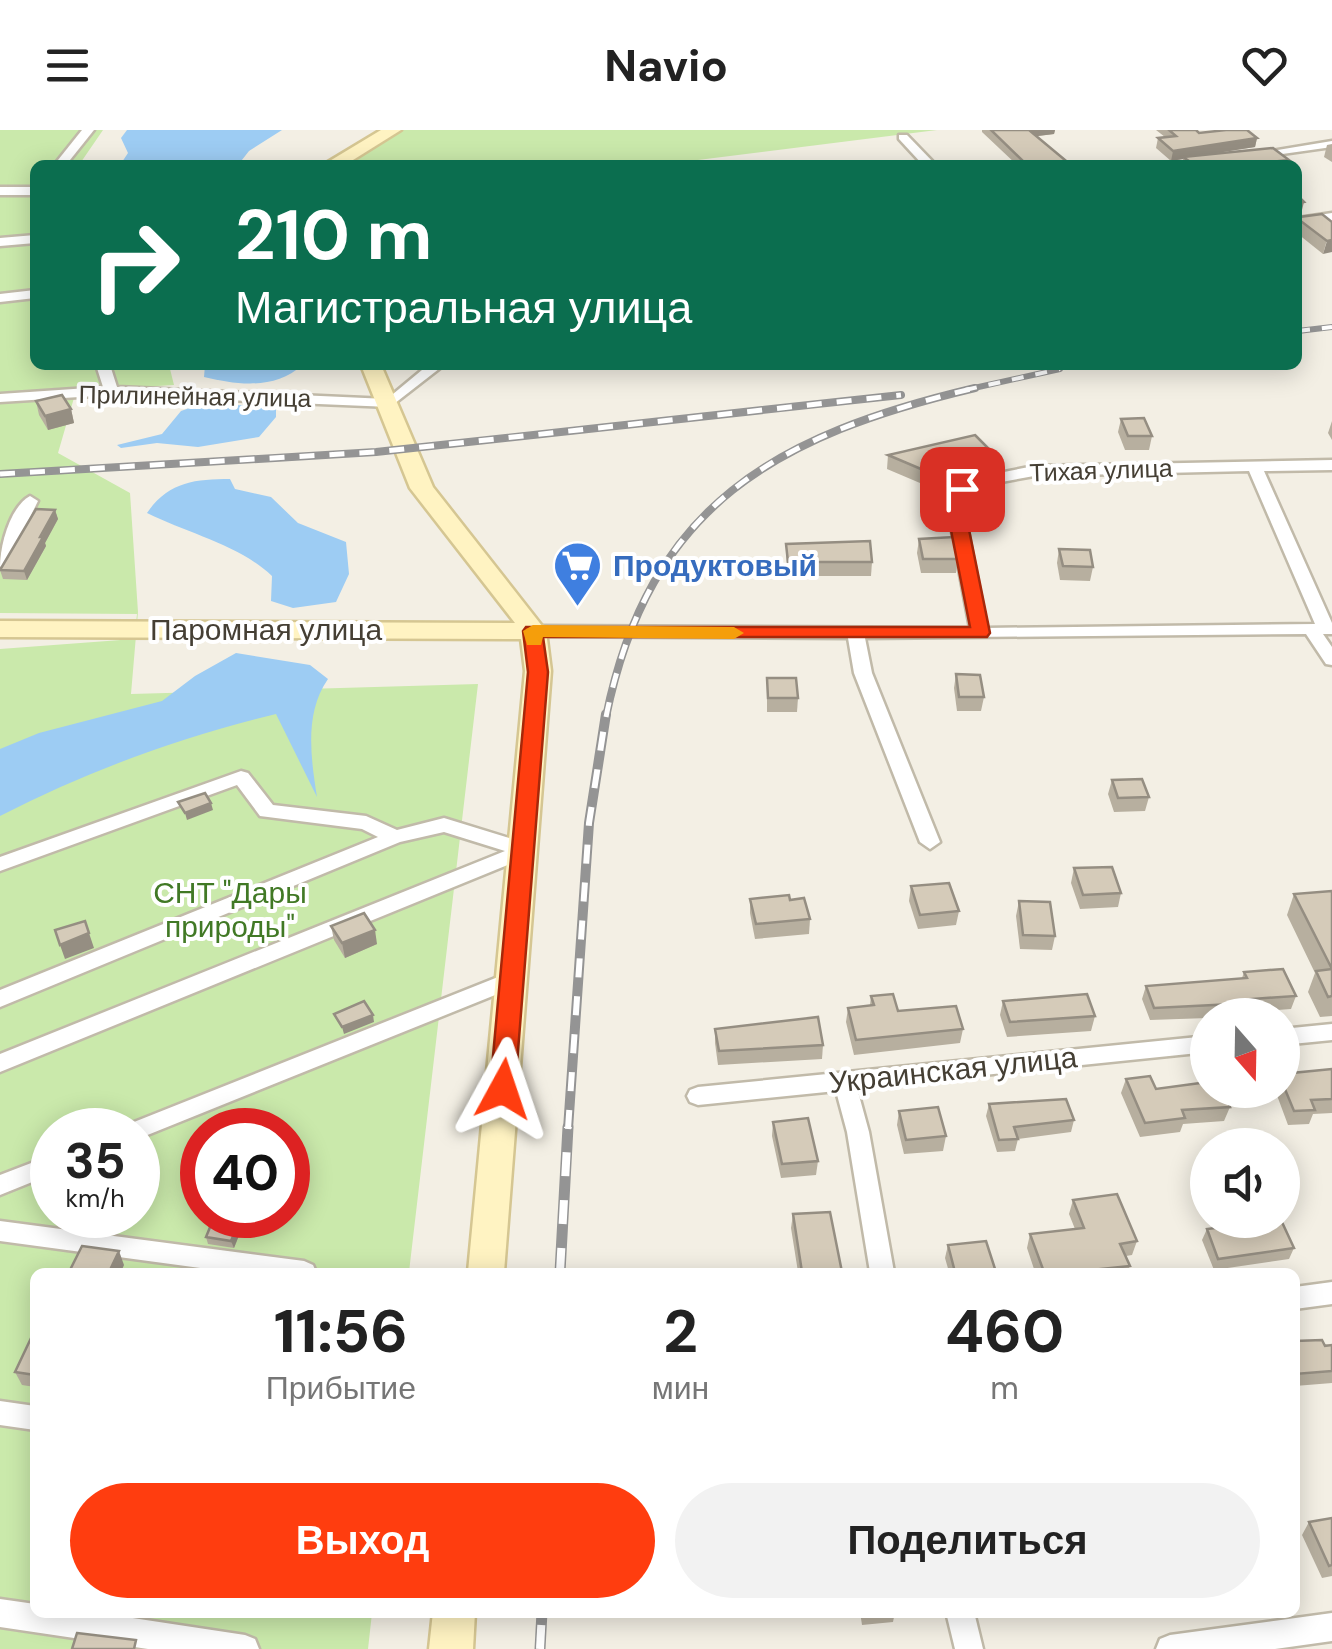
<!DOCTYPE html>
<html lang="ru">
<meta charset="utf-8">
<style>
body{margin:0;font-family:"DM Sans",sans-serif;background:#f2f2f2;color:#222;height:100vh;display:flex;flex-direction:column;font-size:38px;white-space:nowrap}
*{box-sizing:border-box;margin:0}
p{font-size:32px;color:#767676}
.icon{flex:none;width:55px;height:55px;fill:none;stroke:currentColor;stroke-width:2;stroke-linecap:round;stroke-linejoin:round}
.map{position:relative;flex:1;overflow:hidden}
.sheet{position:absolute;left:30px;top:1138px;width:1270px;height:350px;display:flex;flex-direction:column;background:#fff;border-radius:15px;box-shadow:0 5px 25px #0003}
.sheet>*{flex:none}
.banner{position:absolute;left:30px;top:30px;width:1272px;height:210px;border-radius:15px;box-shadow:0 5px 25px #0003;background:#0b6e4f;color:#fff;overflow:hidden}
.needle{width:65px;rotate:160deg}
.controls{position:absolute;left:1190px;top:868px;display:grid;gap:20px}
.controls a{display:grid;place-items:center;width:110px;height:110px;border-radius:50%;background:#fff;box-shadow:0 5px 25px #0003;font-size:50px}
.speed{position:absolute;left:30px;top:978px;display:flex;gap:20px;font-size:50px;font-weight:700;text-align:center}
.speed>*{display:grid;place-content:center;width:130px;height:130px;border-radius:50%;background:#fff;box-shadow:0 5px 25px #0003;line-height:1}
.speed small{font-size:25px;font-weight:400}
.speed .limit{border:15px solid #d22;background:#fff;color:#111}
.pin{position:absolute;display:grid;place-items:center;width:85px;height:85px;color:#fff;margin:-42px;border-radius:20px;box-shadow:0 5px 15px #0006}
.me{position:absolute;width:110px;margin:-55px;rotate:5deg;stroke-linejoin:round;filter:drop-shadow(0 0 8px #0008)}
.turn{display:flex;align-items:center;gap:35px;height:210px;padding:0 40px;font-size:45px}
.turn .icon{width:130px;height:130px;stroke-width:2.5}
.turn b{display:block;font-size:70px;line-height:85px}
.eta{display:flex;justify-content:space-evenly;align-items:center;height:170px;text-align:center}
.eta b{font-size:60px;font-weight:700;line-height:70px}
.primary-button{display:flex;gap:20px;margin-top:auto;padding:20px 40px}
.primary-button a{flex:1;height:115px;border-radius:60px;background:#ff3d0f;color:#fff;font-size:40px;font-weight:700;line-height:115px;text-align:center}
.primary-button a+a{background:#f2f2f2;color:#222}
header{display:flex;justify-content:space-between;align-items:center;height:130px;padding:0 40px;background:#fff;font-size:45px;font-weight:700}
.map>svg:first-child{display:block}
</style>
<header><svg class="icon" aria-label="menu" viewBox="0 0 24 24"><path d="M4 6h16M4 12h16M4 18h16"/></svg>Navio<svg class="icon" aria-label="heart" viewBox="0 0 24 24"><path d="M12 20l-8-8c-3-5 5-10 8-4 3-6 11-1 8 4z"/></svg></header>
<div class="map">
<svg width="1332" height="1519" viewBox="0 0 1332 1519">
<rect width="100%" height="100%" fill="#f3efe4"/>
<g fill="#cae9ab" fill-rule="evenodd">
<path d="M0 0H103L79 35H35V235H169L174 255 76 261 58 323 130 363 138 482 131 564 478 554 409 1142H35V1482L372 1483 368 1519H0V519L134 509 137 484 0 483ZM52 1000H138V1085H52ZM202 1000H288V1085H202Z"/>
<path d="M402 0H937L658 35H355L359 27Z"/>
</g>
<g fill="#9dccf3">
<path d="M127 0H282L249 21 238 35H120L128 23 121 8Z"/>
<path d="M205 235H302C276 260 237 255 204 247Z"/>
<path d="M204 273 268 277 276 279V287L259 307 198 317 157 313 121 318 117 315 162 304 181 281Z"/>
<path d="M230 349 235 359 271 367 298 393 346 412 349 444 336 472 293 478 271 471 272 446C238 414 189 404 147 383 168 352 195 349 230 349Z"/>
<path d="M236 523 310 535 328 549C304 583 311 629 317 667L276 584C180 607 88 641 0 686V619L39 603 162 571 195 546Z"/>
</g>
<g fill="none" stroke-linecap="round" stroke-linejoin="round">
<defs>
<g id="street">
<path d="M82 0H94L66 35H54Z"/>
<path d="M899 5H907L936 35H923L899 9Z"/>
<path d="M1332 11V17L1253 28 1247 25Z"/>
<rect x="0" y="57" width="35" height="8"/>
<path d="M1332 83V91L1298 96V88Z"/>
<path d="M35 105V113L0 116V108Z"/>
<path d="M35 160V168L0 172V164Z"/>
<path d="M96 235H110L117 257 387 269 428 235H444L390 277 111 265 0 272V264L103 257Z"/>
<path d="M1332 330V340L1264 341 1332 493V504H1323L1332 517V535L1326 534 1306 504 865 508 872 543 940 712 930 719 920 712 854 543 848 508 533 506 524 501 533 496 970 498 946 370 955 359 974 348 1034 336ZM1249 341 1315 494 987 498 962 371 985 355 1034 346Z"/>
<path d="M30 366 38 371 8 432 0 437C0 415 10 377 30 366Z"/>
<path d="M241 641 248 643 273 675 366 686 397 700 444 688 532 715 535 720 532 725 0 942V924L505 721 444 702 400 712 0 877V860L378 707 362 699 260 686 237 655 0 741V727Z"/>
<path d="M513 841 520 843 524 849 520 855 145 1006 138 1009V1000H126L129 994Z"/>
<path d="M1332 894V910L1282 915V899Z"/>
<path d="M1208 906V922L857 958 869 1002 894 1142H870L847 1002 836 961 698 975 690 972 687 966 690 960 698 957Z"/>
<path d="M52 1025V1044L0 1065V1045Z"/>
<path d="M0 1091 304 1131 313 1135 316 1142H230L0 1111Z"/>
<path d="M1332 1152V1174L1295 1179V1157Z"/>
<path d="M0 1271 35 1276V1300L0 1295Z"/>
<path d="M0 1469 35 1474V1482H93L245 1505 255 1509 259 1519H148L0 1497Z"/>
<path d="M946 1482H974L983 1519H955Z"/>
<path d="M1332 1483V1511L1275 1519H1156L1160 1509 1170 1505Z"/>
</g>
<g id="secondary">
<path d="M381 0H401L345 35H323Z"/>
<path d="M361 235H381L433 357 546 501 551 541 504 1142H468L525 541 521 509 0 507V491L515 493 410 358Z"/>
<path d="M433 1482H475L473 1519H429Z"/>
</g>
</defs>
<use href="#street" stroke="#c1baa9" stroke-width="5"/>
<use href="#secondary" stroke="#d5c692" stroke-width="5"/>
<use href="#street" fill="#fff" fill-rule="evenodd"/>
<use href="#secondary" fill="#fff3c2" fill-rule="evenodd"/>
<defs>
<g id="rail-far3">
<path d="M1298 201 1332 197"/>
<path d="M965 260 1060 239"/>
</g>
<g id="rail-far2">
<path d="M0 344 376 322 901 265"/>
<path d="M606 587C649 374 777 305 975 258"/>
</g>
<path id="rail-far1" d="M568 999 589 693 606 584"/>
<g id="rail">
<path d="M560 1142 568 997"/>
<path d="M540 1519 542 1482"/>
</g>
</defs>
<use href="#rail-far3" stroke="#949494" stroke-width="6"/>
<use href="#rail-far2" stroke="#949494" stroke-width="8"/>
<use href="#rail-far1" stroke="#949494" stroke-width="10"/>
<use href="#rail" stroke="#949494" stroke-width="11"/>
<use href="#rail-far3" stroke="#fff" stroke-width="4" stroke-dasharray="12" stroke-linecap="butt"/>
<use href="#rail-far2" stroke="#fff" stroke-width="5" stroke-dasharray="15" stroke-linecap="butt"/>
<use href="#rail-far1" stroke="#fff" stroke-width="6" stroke-dasharray="19" stroke-linecap="butt"/>
<use href="#rail" stroke="#fff" stroke-width="8" stroke-dasharray="24" stroke-linecap="butt"/>
</g>
<g fill="#b7af9f">
<path d="M982 0H1055L1054 4 1037 6 1071 35H1017L982 2Z"/>
<path d="M1156 0H1196L1199 3 1257 8 1255 17 1215 23 1289 30 1287 35H1181L1183 29 1171 31 1156 18 1158 8 1165 7Z"/>
<path d="M1332 14V32L1324 27 1327 15Z"/>
<path d="M1298 66 1301 84H1299V87L1332 92 1323 124 1298 104Z"/>
<path d="M36 271 71 279 74 293 48 300 39 285Z"/>
<path d="M1121 289 1152 306 1149 320H1125L1118 302Z"/>
<path d="M1332 291V310L1328 303Z"/>
<path d="M991 321 989 335 952 344 944 336 920 353 887 339 888 325Z"/>
<path d="M55 380 58 389 45 413 46 416 27 450 3 449 0 440Z"/>
<path d="M919 409 958 429 956 443H921L917 423Z"/>
<path d="M786 414 872 432 871 446H787Z"/>
<path d="M1059 419 1093 437 1090 451 1060 450 1057 433Z"/>
<path d="M956 544 984 567 981 581H957L954 558Z"/>
<path d="M767 548 798 568 797 582H767Z"/>
<path d="M1112 650 1149 667 1145 681 1114 682 1108 664Z"/>
<path d="M1074 738 1121 763 1118 777 1080 779 1071 753Z"/>
<path d="M911 756 959 781 956 795 918 799 909 771Z"/>
<path d="M1332 761V886L1320 887 1308 862 1315 843 1287 785 1294 764Z"/>
<path d="M750 769 790 770 810 789 809 804 755 809 750 783Z"/>
<path d="M1019 771 1055 806 1052 820 1020 819 1016 786Z"/>
<path d="M331 796 377 814 345 828 334 810Z"/>
<path d="M1244 842 1296 866 1291 879 1250 882 1248 885H1208V888L1150 890 1142 869 1146 856 1242 848Z"/>
<path d="M871 866 898 881 963 899 960 913 854 925 846 892 848 878 870 875Z"/>
<path d="M1003 871 1095 886 1091 901 1007 907 1000 885Z"/>
<path d="M715 899 823 915 822 929 718 935 715 913Z"/>
<path d="M1332 939V983L1313 984 1309 994 1288 995 1275 960H1282V944Z"/>
<path d="M1126 949 1156 959 1230 977 1224 991 1183 994 1180 1002 1140 1007 1121 963Z"/>
<path d="M989 974 1074 990 1071 1002 1018 1009 1015 1021 997 1022 986 986Z"/>
<path d="M899 981 946 1006 943 1021 904 1024 897 995Z"/>
<path d="M773 992 818 1031 816 1045 781 1048 772 1006Z"/>
<path d="M1073 1070 1137 1111 1132 1125 1126 1126 1130 1136 1127 1142H1035L1027 1118 1030 1104 1075 1099 1069 1084Z"/>
<path d="M793 1084 842 1142H798L791 1098Z"/>
<path d="M245 1090 234 1118 208 1114 206 1107Z"/>
<path d="M1207 1099 1294 1118 1289 1129 1214 1140 1202 1110Z"/>
<path d="M948 1115 996 1142H949L945 1128Z"/>
<path d="M35 1207V1257L22 1255 15 1242Z"/>
<path d="M1295 1211 1332 1215V1253L1295 1256Z"/>
<path d="M1332 1388V1446L1322 1448 1302 1405 1309 1392Z"/>
<path d="M860 1482H895L893 1492 862 1495Z"/>
<path d="M1017 1482H1044L1042 1486 1018 1488Z"/>
</g>
<g fill="#958e82">
<path d="M1031 0H1055L1054 4 1030 7Z"/>
<path d="M1257 8 1255 17 1185 28 1183 27V29L1171 31 1173 21Z"/>
<path d="M1289 30 1287 35H1244Z"/>
<path d="M1304 72 1301 84 1298 85V73Z"/>
<path d="M1332 110V122L1323 124 1327 111Z"/>
<path d="M71 279 74 293 48 300 45 286Z"/>
<path d="M991 321 989 335 952 344 954 330Z"/>
<path d="M946 322 944 336 920 353 921 339Z"/>
<path d="M55 380 58 389 45 413 46 416 27 450 24 441Z"/>
<path d="M211 673 213 680 187 690 185 683Z"/>
<path d="M375 800 377 814 345 828 342 813Z"/>
<path d="M89 803 94 818 65 829 60 815Z"/>
<path d="M373 885 374 892 344 904 342 897Z"/>
<path d="M242 1085 245 1090 234 1118 231 1111Z"/>
<path d="M119 1121 124 1135 121 1142H109Z"/>
</g>
<g fill="#d5cbb9" stroke="#958e82" stroke-width="2.5">
<path d="M991 0H1029L1071 35H1027Z"/>
<path d="M1169 0H1196L1199 3 1226 0H1247L1257 8 1173 21 1158 8 1176 6Z"/>
<path d="M1273 18 1289 30 1244 35H1195L1183 27Z"/>
<path d="M1298 66 1304 72 1298 73 1299 87 1322 84 1332 92V110L1327 111 1298 89Z"/>
<path d="M62 265 71 279 45 286 36 271Z"/>
<path d="M1144 288 1152 306H1128L1121 289Z"/>
<path d="M975 305 991 321 954 330 946 322 921 339 888 325Z"/>
<path d="M36 379 55 380 40 407H43L24 441 0 440Z"/>
<path d="M954 407 958 429H923L919 409Z"/>
<path d="M870 411 872 432H788L786 414Z"/>
<path d="M1059 419 1090 420 1093 437 1063 436Z"/>
<path d="M956 544 980 545 984 567H959Z"/>
<path d="M767 548H796L798 568H768Z"/>
<path d="M1142 649 1149 667 1118 668 1112 650Z"/>
<path d="M205 663 211 673 185 683 178 672Z"/>
<path d="M1112 737 1121 763 1083 765 1074 738Z"/>
<path d="M949 753 959 781 920 785 911 756Z"/>
<path d="M1332 761V839L1294 764Z"/>
<path d="M789 765 790 770 804 768 810 789 756 794 750 769Z"/>
<path d="M1019 771 1050 772 1055 806 1023 805Z"/>
<path d="M364 783 375 800 342 813 331 796Z"/>
<path d="M85 791 89 803 60 815 55 800Z"/>
<path d="M1283 839 1296 866 1251 869 1253 873 1154 878 1146 856 1247 848 1244 842Z"/>
<path d="M1332 839V866L1328 867 1316 841Z"/>
<path d="M893 864 898 881 956 876 963 899 856 910 848 878 874 875 871 866Z"/>
<path d="M1087 864 1095 886 1010 892 1003 871Z"/>
<path d="M364 871 373 885 342 897 334 884Z"/>
<path d="M818 887 823 915 719 921 715 899Z"/>
<path d="M1332 939V969L1311 970 1315 980 1294 981 1282 952V944Z"/>
<path d="M1150 946 1156 959 1208 952V960H1223L1230 977 1182 980 1185 988 1145 993 1126 949Z"/>
<path d="M1066 969 1074 990 1014 997 1018 1009 999 1010 989 974Z"/>
<path d="M938 977 946 1006 906 1010 899 981Z"/>
<path d="M808 988 818 1031 782 1034 773 992Z"/>
<path d="M1117 1064 1137 1111 1120 1114 1130 1136 1072 1142H1044L1030 1104 1084 1098 1073 1070Z"/>
<path d="M830 1082 842 1142H802L793 1084Z"/>
<path d="M215 1085H242L231 1111 206 1107Z"/>
<path d="M1281 1090 1294 1118 1218 1129 1207 1099Z"/>
<path d="M986 1111 996 1142H955L948 1115Z"/>
<path d="M82 1116 119 1121 109 1142H69Z"/>
<path d="M32 1206 35 1207V1245L15 1242Z"/>
<path d="M1322 1210 1325 1216 1332 1215V1241L1295 1244V1211Z"/>
<path d="M1332 1388V1435L1329 1436 1309 1392Z"/>
<path d="M77 1503 136 1510 134 1519H72Z"/>
</g>
<path fill="#ff3d0f" stroke="#a6280a" stroke-width="2.5" d="M962 354 971 359 963 370 990 503 987 507H543L548 542 515 959 512 966H494L490 959 528 542 523 501 526 497H970L945 370 956 355Z"/>
<path fill="#f59e0b" d="M533 495 734 497 744 503 734 509 543 507 541 515H527L523 501Z"/>
<defs>
<symbol id="supermarket-pin" viewBox="-11 -11 22 30"><path d="M0 17L-7.5 6A9.5 9.5 0 1 1 7.5 6Z" fill="#3f7fe0" stroke="#fff"/><path d="M-6-5.5h2.5l.6 2H6L4.5 2H-2.5L-4.4-4H-6ZM-1.5 3.2a1.3 1.3 0 1 0 .1 0ZM3 3.2a1.3 1.3 0 1 0 .1 0Z" fill="#fff"/></symbol>
</defs>
<g fill-rule="evenodd">
<use href="#supermarket-pin" x="550" y="408" width="55" height="75"/>
</g>
<g text-anchor="middle" stroke-width="8" stroke-linejoin="round" paint-order="stroke">
<g font-size="25" fill="#453f34" stroke="#fff">
<text transform="translate(195 266) rotate(1)" y="9">Прилинейная улица</text>
<text transform="translate(1101 340) rotate(-2)" y="9">Тихая улица</text>
</g>
<g font-size="30" font-weight="bold" fill="#366cbe" stroke="#fff" text-anchor="start">
<text x="613" y="446">Продуктовый</text>
</g>
<g font-size="30" fill="#453f34" stroke="#fff">
<text x="266" y="510">Паромная улица</text>
<text transform="translate(953 940) rotate(-6)" y="10">Украинская улица</text>
</g>
<g font-size="30" fill="#417925" stroke="#fff">
<text x="230" y="773">СНТ "Дары<tspan x="230" dy="34">природы"</tspan></text>
</g>
</g>
</svg>
<div class="controls">
<a><svg class="needle" viewBox="-14 -14 28 28"><path d="M0-13l5 13h-10z" fill="#e53935"/><path d="M0 13l5-13h-10z" fill="#767676"/></svg></a>
<a><svg class="icon" aria-label="sound" viewBox="0 0 24 24"><path d="M4 9h4l5-4v14l-5-4H4zM17 9q2 3 0 6"/></svg></a>
</div>
<div class="speed"><div>35<small>km/h</small></div><div class="limit">40</div></div>
<div class="pin" style="left:962px;top:359px;background:#d93025"><svg class="icon" aria-label="arrive" viewBox="0 0 24 24"><path d="M6 21V4h12l-3 4 3 4H6"/></svg></div>
<svg class="me" style="left:503px;top:959px" viewBox="-20 -20 40 40"><path d="M0-17L14 15 0 8-14 15z" fill="#ff3d0f" stroke="#fff" stroke-width="4"/></svg>
<div class="banner">
<div class="turn"><svg class="icon" aria-label="right" viewBox="0 0 24 24"><path d="M7 20v-9h11M14 6l5 5-5 5"/></svg><div><b>210 m</b>Магистральная улица</div></div>
</div>
<section class="sheet">
<div class="eta">
<div><b>11:56</b><p>Прибытие</p></div>
<div><b>2</b><p>мин</p></div>
<div><b>460</b><p>m</p></div>
</div>
<div class="primary-button"><a>Выход</a><a>Поделиться</a></div>
</section>
</div>
